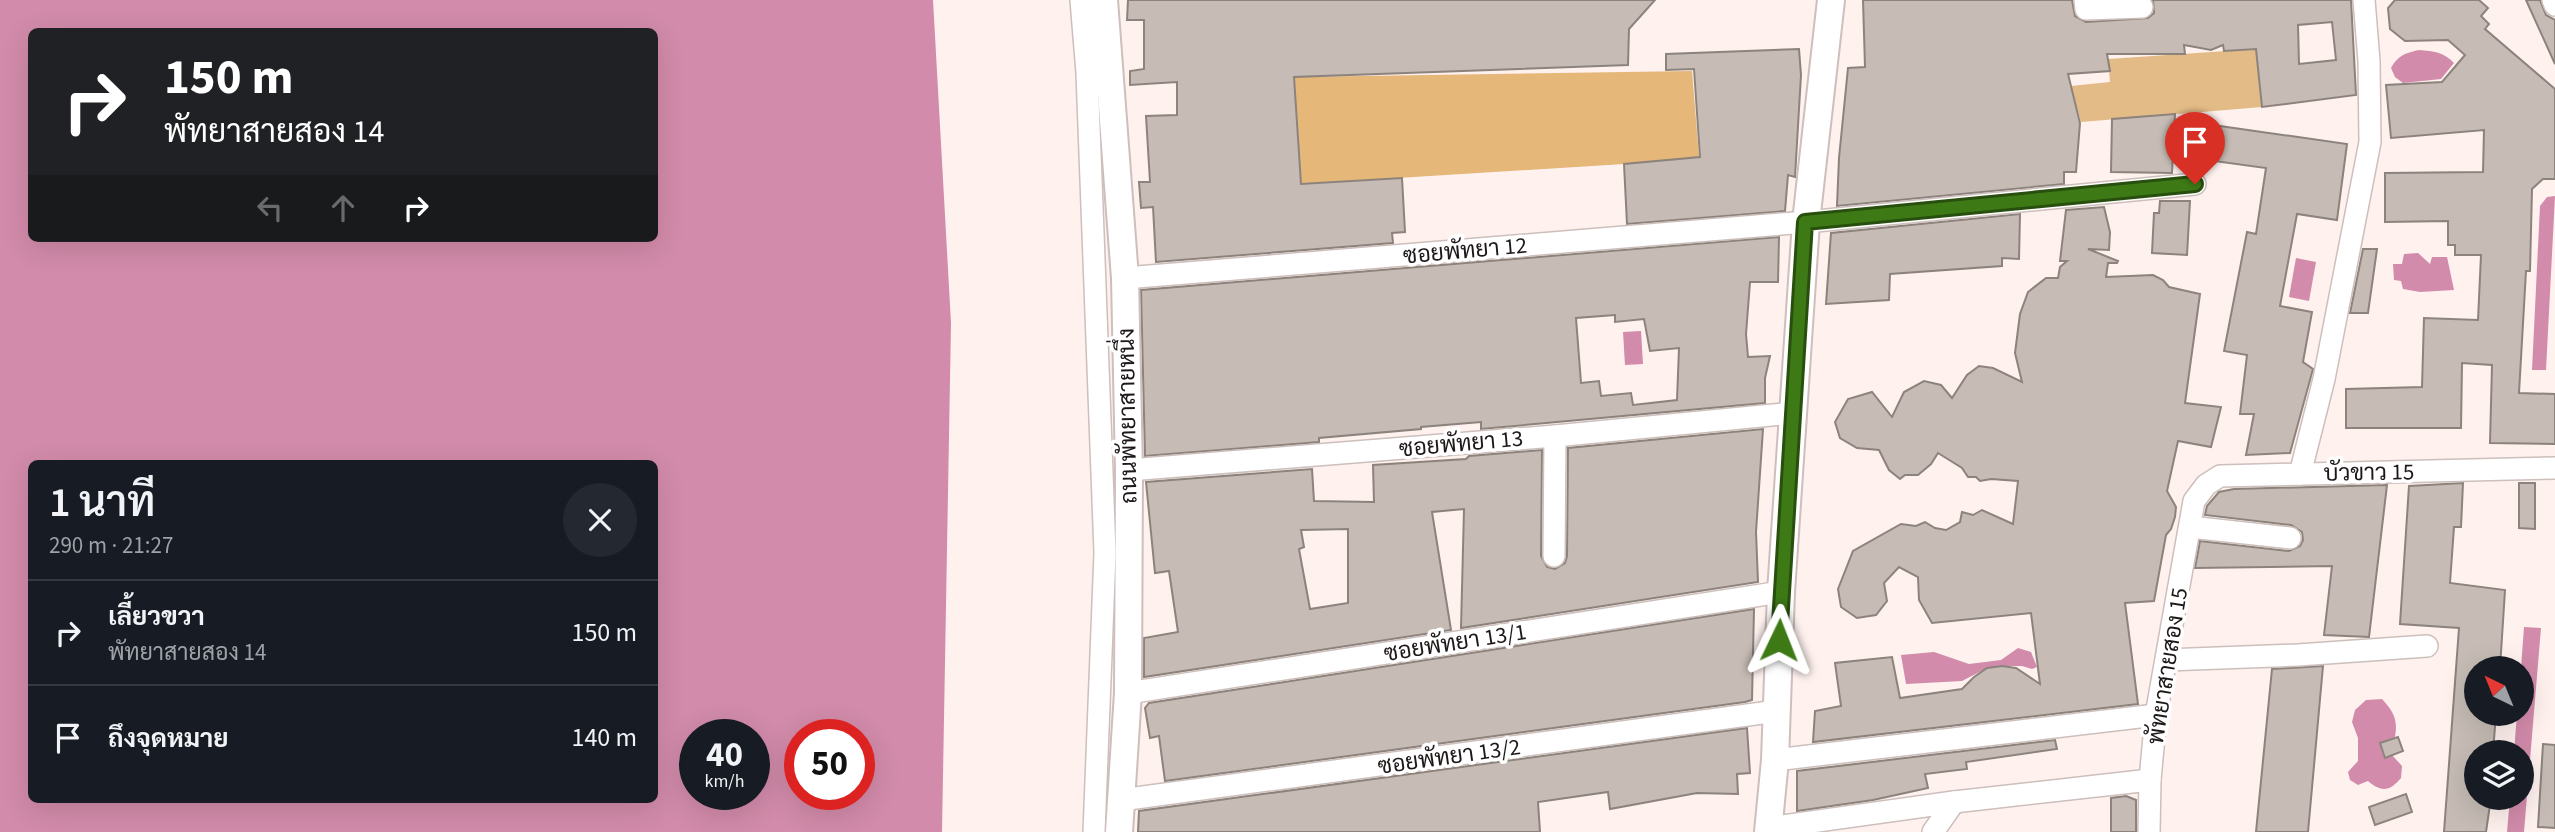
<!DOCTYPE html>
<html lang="th">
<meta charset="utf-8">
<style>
body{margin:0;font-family:"Source Sans 3",Sarabun,sans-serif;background:#242831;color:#f1f3f6;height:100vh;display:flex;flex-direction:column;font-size:26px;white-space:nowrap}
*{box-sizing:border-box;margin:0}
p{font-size:23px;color:#9ea1a6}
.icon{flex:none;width:38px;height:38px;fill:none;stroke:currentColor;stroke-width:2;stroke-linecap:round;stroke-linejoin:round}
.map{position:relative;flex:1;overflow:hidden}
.sheet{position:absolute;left:28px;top:460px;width:630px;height:343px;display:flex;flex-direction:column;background:#171b24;border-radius:10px;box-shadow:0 7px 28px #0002}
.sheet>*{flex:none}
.banner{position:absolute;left:28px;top:28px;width:630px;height:214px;border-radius:10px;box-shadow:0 7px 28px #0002;background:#202124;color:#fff;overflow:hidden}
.needle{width:46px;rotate:317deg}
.buttons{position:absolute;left:2464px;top:656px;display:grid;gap:14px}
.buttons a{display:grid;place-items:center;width:70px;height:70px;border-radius:50%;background:#171b24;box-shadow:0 7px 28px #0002;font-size:35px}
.speed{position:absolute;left:679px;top:719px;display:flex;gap:14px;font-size:35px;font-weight:700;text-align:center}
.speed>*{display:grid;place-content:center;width:91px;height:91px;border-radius:50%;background:#171b24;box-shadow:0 7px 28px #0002;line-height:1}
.speed small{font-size:18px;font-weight:400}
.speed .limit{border:10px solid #d22;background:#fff;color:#111}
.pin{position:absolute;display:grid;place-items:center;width:60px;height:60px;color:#fff;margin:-72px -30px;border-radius:50% 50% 50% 0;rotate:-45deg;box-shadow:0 0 7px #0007}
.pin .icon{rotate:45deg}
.me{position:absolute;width:77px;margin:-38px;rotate:2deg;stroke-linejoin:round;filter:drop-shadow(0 0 5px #0008)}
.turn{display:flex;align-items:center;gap:24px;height:147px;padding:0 21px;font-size:32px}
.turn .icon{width:91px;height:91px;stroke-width:2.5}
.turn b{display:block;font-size:49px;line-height:60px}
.lanes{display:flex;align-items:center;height:66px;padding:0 21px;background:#0003;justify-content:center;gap:35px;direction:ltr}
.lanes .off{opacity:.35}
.round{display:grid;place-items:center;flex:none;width:74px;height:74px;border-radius:37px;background:#242831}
.head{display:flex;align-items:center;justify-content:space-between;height:119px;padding:0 21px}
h1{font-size:42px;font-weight:600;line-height:52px}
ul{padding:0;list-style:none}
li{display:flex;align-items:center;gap:21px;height:105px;padding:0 21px;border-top:2px solid #363941}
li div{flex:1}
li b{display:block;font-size:26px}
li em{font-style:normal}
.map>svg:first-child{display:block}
</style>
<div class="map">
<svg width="2555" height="832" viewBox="0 0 2555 832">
<rect width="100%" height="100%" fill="#fef1ee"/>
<path fill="#e3bb86" d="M2256 49 2262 107 2081 122 2071 86 2110 82 2108 59Z"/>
<path fill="#e5b779" d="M1692 71 1699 157 1624 164 1301 184 1294 77Z"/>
<g fill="#d28baa" fill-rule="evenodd">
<path d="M0 0H933L951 323 942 832H0ZM32 32H654V238H32ZM32 464H654V800H32ZM695 735H754V794H695ZM800 735H859V794H800Z"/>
<path d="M2419 50C2434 51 2443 52 2454 63L2441 79 2403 83 2395 77 2391 68C2398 55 2406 53 2419 50Z"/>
<path d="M2555 196 2546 370H2532L2540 206 2547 197Z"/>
<path d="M2418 253 2430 264 2432 257H2447L2454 290 2420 292 2403 289 2401 281 2394 280 2393 264H2402L2404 254Z"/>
<path d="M2296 258 2316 262 2309 301 2289 297Z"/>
<path d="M1641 331 1643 364 1625 365 1623 332Z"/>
<path d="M2524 627 2541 628 2524 832H2507L2510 798H2522V752H2514L2517 714H2522L2521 668Z"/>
<path d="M2018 648 2031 652 2037 667 2032 669 2022 666H2002L1987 668 1962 681 1906 684 1901 655 1934 652 1969 664 2001 660Z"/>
<path d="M2382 699C2394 712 2398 720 2395 737L2381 743 2402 766 2401 778C2390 791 2382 793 2368 781L2358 785 2350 780 2348 772 2358 761V738L2352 722 2355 710 2366 700Z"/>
</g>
<g fill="#c6bcb5" stroke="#8d837d" stroke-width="2" fill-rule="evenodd">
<path d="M1128 0H1655L1629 29 1628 65 1294 77 1301 184 1402 178 1405 232 1392 233 1393 243 1156 262 1153 207 1141 208 1139 182H1150L1146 116 1177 115V82L1130 85V71L1144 69V20H1127Z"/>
<path d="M1863 0H2072L2075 16 2086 22 2148 18 2154 13 2153 0H2351L2356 95 2262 107 2256 49 2224 51 2223 45 2211 50 2184 45 2185 54H2107L2110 71 2068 74 2080 123 2076 172H2064V184L1837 206 1839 158 1848 68 1865 67ZM2332 22 2336 60 2299 64 2298 25Z"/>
<path d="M2395 0H2479L2488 8 2481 16 2489 24 2485 29 2555 89V179H2543L2532 189 2530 271H2526L2519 393 2555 394V444L2490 443 2492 365 2462 363 2461 428H2346V389L2422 387 2424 318 2478 320 2481 255H2455V245H2448V221L2385 222V173L2483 172 2484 130 2391 138 2386 85 2442 82 2465 55 2448 40 2405 41 2390 29 2388 8Z"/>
<path d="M2526 0H2540L2546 15 2555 20V64Z"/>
<path d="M1799 49 1801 75 1795 177 1788 175 1785 211 1627 224 1624 164 1700 157 1694 69 1666 70V54Z"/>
<path d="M2175 114 2172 173 2111 172 2112 119Z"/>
<path d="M2220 126 2347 144 2337 220 2297 214 2280 306 2312 312 2303 362 2313 369 2290 453 2246 455 2254 414H2240L2247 355 2224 351 2247 232 2256 234 2266 168 2214 161Z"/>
<path d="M2160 201H2190L2187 255 2152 253 2154 213H2159Z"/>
<path d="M2104 207 2110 232 2109 250 2088 249 2118 261 2117 263H2108L2106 277 2153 275 2163 280 2169 287 2200 294 2185 403 2221 407 2211 447 2178 441 2167 491 2176 507 2175 517 2171 529 2166 535 2154 601 2125 603 2138 704 1813 742 1815 711 1841 706 1835 663 1892 657 1900 698 1962 689 1974 677 1987 668 2002 666 2016 668 2040 684 2031 613 1932 623 1919 600 1918 577 1899 567 1884 583 1887 601 1876 615 1857 618 1841 607 1838 589 1853 551 1901 524 1916 526 1925 522 1935 528 1946 530 1960 522 1962 512 1973 515 1982 510 2013 524 2018 481 1991 479 1980 481 1976 477H1968L1962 468 1938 453 1931 464 1918 475H1905L1900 479 1889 470 1879 450 1857 448 1840 438 1835 422 1848 399 1872 392 1892 417 1904 392 1924 381 1941 385 1952 398 1967 375 1979 366 1993 368 2022 382 2015 353 2020 314 2028 292 2046 278H2058L2060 267 2067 261H2060L2066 210Z"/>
<path d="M2020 214 2019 259 2002 258V266L1890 274 1889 300 1826 304 1831 233Z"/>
<path d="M1779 237 1778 282H1750L1746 334 1748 357 1770 356 1765 378V403L1481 429V422L1421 427V429L1319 438V442L1145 456 1141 290ZM1615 315V322L1644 319 1650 351 1679 348 1677 400 1633 405 1631 393 1601 396 1599 381 1581 383 1576 318Z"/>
<path d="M2363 249H2377L2368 313H2350Z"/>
<path d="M1763 429 1756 532 1758 582 1461 628 1464 509 1432 512 1451 630 1144 677V638L1178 632 1169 571 1155 573 1146 482 1312 469 1314 501 1374 502 1373 465 1466 459 1469 456 1542 450 1541 556 1547 567 1555 569 1565 563 1567 556 1568 448ZM1348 529V603L1310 609 1299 549 1304 547 1301 530Z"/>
<path d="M2463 483 2461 527H2454L2450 583 2505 590 2500 668H2476V714H2496L2493 752H2476V798H2491L2486 832H2444L2459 628 2400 624 2409 486Z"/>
<path d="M2519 483H2535V529L2519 528Z"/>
<path d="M2387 485 2369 637 2324 635 2332 566 2195 568 2200 541 2289 551 2300 546 2303 540 2302 532 2291 525 2205 515 2207 506 2219 492 2234 489Z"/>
<path d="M1754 609 1752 700 1745 702 1165 781 1159 736 1150 738 1145 708 1149 703Z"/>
<path d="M2323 666 2308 832H2256L2272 669Z"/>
<path d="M1747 728 1750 773 1737 774 1738 794 1697 793 1610 809 1608 792 1538 802 1540 832H1138L1139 811Z"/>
<path d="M2398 737 2403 751 2385 758 2380 743Z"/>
<path d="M2055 740 2057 749 1966 762 1967 769 1925 774 1928 788 1873 800 1797 811V771Z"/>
<path d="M2543 744 2555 745V828L2538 827Z"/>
<path d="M2406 794 2412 812 2375 825 2369 807Z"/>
<path d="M2126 796 2136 800V832H2111V798Z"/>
</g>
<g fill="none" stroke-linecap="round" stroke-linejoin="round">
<defs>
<g id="minor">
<path d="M1081 0 1087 73 1105 553 1094 832"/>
<path d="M2085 0 2086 9 2142 7"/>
<path d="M2553 0 2555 5"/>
<path d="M1125 278 1806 222 2195 184"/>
<path d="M1129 470 1555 436 1793 413"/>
<path d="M2300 474 2324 379 2370 142 2369 61 2364 0"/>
<path d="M2190 527 2290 538"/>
<path d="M1554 556 1555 436"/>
<path d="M2166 660 2298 655 2427 646"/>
<path d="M1128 693 1781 592"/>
<path d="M1775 760 2156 715"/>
<path d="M1121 800 1777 711"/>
<path d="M1954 802 2150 780"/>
<path d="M1768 828 1954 802 1933 832"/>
<path d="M2149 832 2150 780 2156 715 2194 501 2206 485 2220 476 2555 468"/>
</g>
<g id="major">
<path d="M1104 0 1125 278 1129 470 1128 693 1119 832"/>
<path d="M1768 832 1775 760 1781 592 1806 222 1831 0"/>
</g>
</defs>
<use href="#minor" stroke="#ccbfbc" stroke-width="24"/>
<use href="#major" stroke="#ccbfbc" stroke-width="30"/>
<use href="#minor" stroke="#fff" stroke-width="21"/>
<use href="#major" stroke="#fff" stroke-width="26"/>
</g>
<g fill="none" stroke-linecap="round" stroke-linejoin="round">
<defs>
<path id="route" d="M1779 640 1805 222 2195 184"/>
</defs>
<use href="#route" stroke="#284f0e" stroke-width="18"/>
<use href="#route" stroke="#3d7a16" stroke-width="12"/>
</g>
<g text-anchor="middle" stroke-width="7" stroke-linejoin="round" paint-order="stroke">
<g font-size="23" fill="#1e1918" stroke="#fff">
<text transform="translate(1465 250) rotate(-5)" y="8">ซอยพัทยา 12</text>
<text transform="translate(1127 416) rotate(-91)" y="8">ถนนพัทยาสายหนึ่ง</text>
<text transform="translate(1461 443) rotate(-5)" y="8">ซอยพัทยา 13</text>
<text transform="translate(2369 472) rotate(-1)" y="8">บัวขาว 15</text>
<text transform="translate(1455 642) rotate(-9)" y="8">ซอยพัทยา 13/1</text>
<text transform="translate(2167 666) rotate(-81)" y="8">พัทยาสายสอง 15</text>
<text transform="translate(1449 756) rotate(-8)" y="8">ซอยพัทยา 13/2</text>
</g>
</g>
</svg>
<div class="buttons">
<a><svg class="needle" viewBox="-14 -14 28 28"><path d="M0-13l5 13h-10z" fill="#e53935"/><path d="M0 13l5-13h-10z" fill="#9ea1a6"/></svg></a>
<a><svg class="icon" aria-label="layers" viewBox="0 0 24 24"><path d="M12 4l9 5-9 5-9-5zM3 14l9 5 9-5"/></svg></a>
</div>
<div class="speed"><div>40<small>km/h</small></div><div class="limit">50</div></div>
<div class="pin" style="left:2195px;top:184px;background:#d93025"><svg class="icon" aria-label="arrive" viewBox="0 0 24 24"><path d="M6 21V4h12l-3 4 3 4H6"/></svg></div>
<svg class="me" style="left:1779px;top:640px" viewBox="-20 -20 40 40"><path d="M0-17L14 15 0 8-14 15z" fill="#3d7a16" stroke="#fff" stroke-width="4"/></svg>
<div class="banner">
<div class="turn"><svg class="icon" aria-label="right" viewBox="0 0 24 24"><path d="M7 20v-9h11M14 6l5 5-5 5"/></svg><div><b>150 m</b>พัทยาสายสอง 14</div></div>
<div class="lanes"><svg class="icon off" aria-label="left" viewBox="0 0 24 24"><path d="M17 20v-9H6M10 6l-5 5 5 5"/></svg><svg class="icon off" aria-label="ahead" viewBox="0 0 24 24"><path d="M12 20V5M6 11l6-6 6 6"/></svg><svg class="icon" aria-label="right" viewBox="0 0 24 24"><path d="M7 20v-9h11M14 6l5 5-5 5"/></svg></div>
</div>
<section class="sheet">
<div class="head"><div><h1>1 นาที</h1><p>290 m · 21:27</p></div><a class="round"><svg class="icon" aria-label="close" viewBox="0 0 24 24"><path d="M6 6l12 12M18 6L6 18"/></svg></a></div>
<ul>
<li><svg class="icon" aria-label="right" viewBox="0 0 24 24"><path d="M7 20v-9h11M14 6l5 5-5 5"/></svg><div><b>เลี้ยวขวา</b><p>พัทยาสายสอง 14</p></div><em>150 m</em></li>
<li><svg class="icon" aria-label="arrive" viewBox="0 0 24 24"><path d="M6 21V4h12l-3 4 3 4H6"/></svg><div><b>ถึงจุดหมาย</b></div><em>140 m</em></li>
</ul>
</section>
</div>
